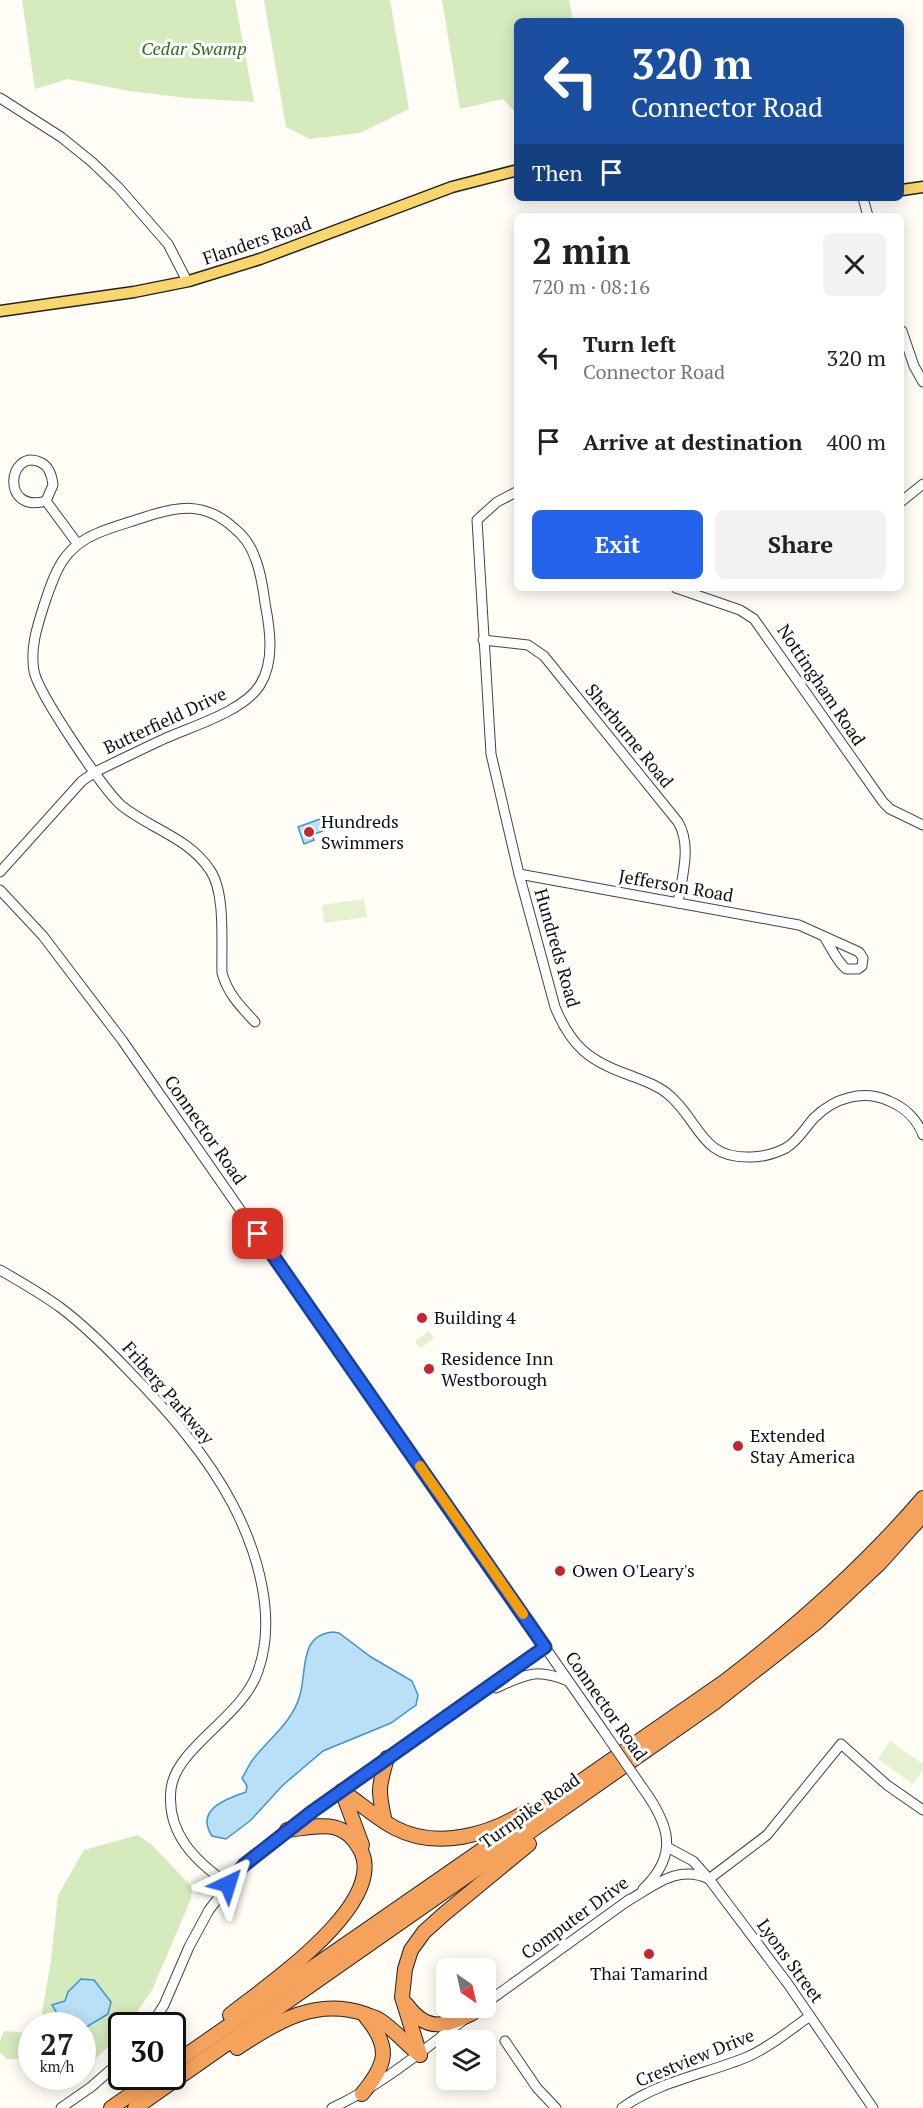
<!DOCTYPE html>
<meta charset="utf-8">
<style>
body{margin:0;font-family:"PT Serif",serif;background:#f2f2f2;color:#202124;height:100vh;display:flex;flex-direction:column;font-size:22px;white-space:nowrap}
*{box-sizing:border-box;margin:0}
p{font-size:20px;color:#757577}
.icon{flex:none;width:33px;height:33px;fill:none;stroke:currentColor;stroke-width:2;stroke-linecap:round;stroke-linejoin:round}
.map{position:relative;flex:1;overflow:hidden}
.details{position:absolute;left:514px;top:213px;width:390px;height:378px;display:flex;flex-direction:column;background:#fff;border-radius:9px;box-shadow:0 3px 15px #0003}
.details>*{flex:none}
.banner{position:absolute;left:514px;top:18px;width:390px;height:183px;border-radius:9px;box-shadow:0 3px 15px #0003;background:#1a4fa0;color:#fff;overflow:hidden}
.needle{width:39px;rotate:146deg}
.controls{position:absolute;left:436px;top:1958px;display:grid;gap:12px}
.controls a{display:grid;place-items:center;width:60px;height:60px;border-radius:9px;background:#fff;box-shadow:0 3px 15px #0003;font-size:30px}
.speed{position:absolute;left:18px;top:2012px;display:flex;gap:12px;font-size:30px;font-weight:700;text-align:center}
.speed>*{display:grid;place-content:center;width:78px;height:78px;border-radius:50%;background:#fff;box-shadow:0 3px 15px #0003;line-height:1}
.speed small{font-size:15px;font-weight:400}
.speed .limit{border:3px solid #111;border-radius:9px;background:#fff;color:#111}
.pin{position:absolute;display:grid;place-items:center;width:51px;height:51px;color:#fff;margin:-26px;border-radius:12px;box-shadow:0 3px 9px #0006}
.me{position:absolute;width:66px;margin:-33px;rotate:41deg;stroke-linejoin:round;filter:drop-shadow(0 0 4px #0008)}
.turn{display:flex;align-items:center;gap:21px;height:126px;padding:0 18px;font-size:27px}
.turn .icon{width:78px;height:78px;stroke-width:2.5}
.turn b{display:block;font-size:42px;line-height:51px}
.then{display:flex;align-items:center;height:57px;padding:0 18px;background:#0003;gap:12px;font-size:22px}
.round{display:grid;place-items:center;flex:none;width:63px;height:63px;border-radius:9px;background:#f2f2f2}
.head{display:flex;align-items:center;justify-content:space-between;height:102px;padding:0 18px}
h1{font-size:36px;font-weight:700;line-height:45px}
.cta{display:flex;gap:12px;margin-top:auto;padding:12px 18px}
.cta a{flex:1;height:69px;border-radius:9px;background:#2563eb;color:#fff;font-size:24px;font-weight:700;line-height:69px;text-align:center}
.cta a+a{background:#f2f2f2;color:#202124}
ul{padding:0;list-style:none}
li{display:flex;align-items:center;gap:18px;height:84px;padding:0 18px}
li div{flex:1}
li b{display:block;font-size:22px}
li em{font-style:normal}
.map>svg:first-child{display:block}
</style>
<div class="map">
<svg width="923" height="2108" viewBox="0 0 923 2108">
<rect width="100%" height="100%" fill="#fffdf5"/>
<g fill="#d5ebbd">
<path d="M22 0H235L254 102 187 98 129 91 68 79 35 89Z"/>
<path d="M264 0H390L409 109 360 133 310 139 286 127Z"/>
<path d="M442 0H569L573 21H518L517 111H514L503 99 460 109Z"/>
<path d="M138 1835 152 1845 192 1887 191 1899 152 1990 128 2025H122L121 2034 90 2064 83 2062 82 2025H40L51 1960 58 1895 84 1850Z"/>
<path d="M4 2031 31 2033V2059H7L0 2053V2041Z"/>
</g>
<g fill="#e6f2cf">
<path d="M364 899 367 917 324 923 322 905Z"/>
<path d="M429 1331 434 1339 420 1348 415 1341Z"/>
<path d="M890 1741 923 1764V1770L913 1784 878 1759Z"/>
</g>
<g fill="#b9e0f7" stroke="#3f96cf" stroke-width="1.5">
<path d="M320 819 325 830 312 835 314 840 304 844 298 827Z"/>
<path d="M333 1632 339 1633 371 1657 412 1681 418 1695 416 1705 391 1723 323 1751 283 1785 251 1820 226 1839 212 1836C195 1810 225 1799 246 1792L247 1786 242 1778C246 1772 249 1764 254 1758 270 1738 293 1721 300 1695 307 1670 299 1635 333 1632Z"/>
<path d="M81 1979 94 1980 111 2002 108 2014 83 2029 82 2025H64L52 2005 65 2001 68 1992Z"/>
</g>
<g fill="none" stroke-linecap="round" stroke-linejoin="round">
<defs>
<g id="minor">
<path d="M0 98 61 137 92 162 119 188 168 244 187 281"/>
<path d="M863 198 868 216"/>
<path d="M902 331 914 366 923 382"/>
<path d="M518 491 497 502 477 520 491 754 519 874 555 1007C571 1046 589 1061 629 1075 642 1080 658 1085 669 1095 700 1121 700 1159 751 1157 763 1157 776 1153 786 1148 798 1141 805 1128 814 1118 834 1098 863 1089 889 1101 904 1107 917 1119 923 1135"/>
<path d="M46 501C0 514 8 448 40 462 49 466 52 475 53 485L46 501 77 543"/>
<path d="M902 501 923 484"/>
<path d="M676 588 740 610 754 619 883 802 890 809 923 825"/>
<path d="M483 640 528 645 544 656 678 822C692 845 682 877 678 903"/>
<path d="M0 872 82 781 95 772C118 761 142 749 166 738 193 726 244 711 260 685 275 661 270 629 265 603 263 588 261 572 255 558 251 546 244 536 234 528 204 501 178 506 142 518 127 523 112 527 98 533 63 547 55 572 44 605 37 627 30 648 34 671 38 693 104 791 122 806 151 829 189 838 210 870 226 893 221 944 222 973 228 994 240 1006 255 1022"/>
<path d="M519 874 799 925 859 952 863 958 862 966 858 969H846C836 960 832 949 825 938"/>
<path d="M0 890 43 936 122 1040 602 1729"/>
<path d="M0 1270C21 1282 42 1294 61 1308 86 1327 107 1348 128 1370 167 1410 207 1455 233 1505 258 1553 277 1618 258 1671 243 1717 176 1747 171 1789 166 1833 195 1861 228 1884"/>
<path d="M496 1688C526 1674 536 1668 568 1681"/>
<path d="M642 1787C669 1824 680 1854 643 1889"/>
<path d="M667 1847 693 1861 709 1879 788 1984 873 2108"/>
<path d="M626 1902C654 1886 677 1864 709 1879L767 1835 841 1744 887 1785 923 1810"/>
<path d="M486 2003 630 1899"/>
<path d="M151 2025 164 2005 189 1947 209 1910 244 1865 313 1811 545 1647"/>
<path d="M505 2041 537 2088 556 2108"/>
<path d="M61 2108 91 2087 122 2060"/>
<path d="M332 2108C388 2082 431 2043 481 2007"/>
<path d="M622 2108C659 2081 706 2074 747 2057 770 2047 790 2030 810 2016"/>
</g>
<g id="major">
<path d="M902 190 923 187"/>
<path d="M0 311 134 292 189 281 260 259 452 187 518 170"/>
</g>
<g id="highway">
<path d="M342 1791C360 1803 376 1818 395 1828 437 1850 489 1835 527 1811"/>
<path d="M342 1791 362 1845"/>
<path d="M385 1822C378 1792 378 1788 387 1758"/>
<path d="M407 2005C428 2034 446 2025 473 2013"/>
<path d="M230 2015C266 1986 390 1903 360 1849 342 1817 318 1827 287 1830"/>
<path d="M237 2048C276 2022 316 1997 365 2014 369 2016 374 2017 378 2019 393 2028 406 2044 420 2055"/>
<path d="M420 2055 402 1997 405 1969 411 1950 424 1932 444 1914 529 1844"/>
<path d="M172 2065 724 1682C796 1627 864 1567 923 1498"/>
<path d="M362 2094C386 2065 392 2048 366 2017"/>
<path d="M111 2108 157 2076"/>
<path d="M135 2108 714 1703 817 1622 879 1564 923 1515"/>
</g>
</defs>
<use href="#minor" stroke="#444" stroke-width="11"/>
<use href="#major" stroke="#222" stroke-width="13"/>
<use href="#highway" stroke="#222" stroke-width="16"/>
<use href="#minor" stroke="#fff" stroke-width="9"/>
<use href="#major" stroke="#f9d66b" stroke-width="10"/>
<use href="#highway" stroke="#f5a25d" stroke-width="14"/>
<defs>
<path id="minor-bridge" d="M602 1729 642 1787"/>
</defs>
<use href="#minor-bridge" stroke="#444" stroke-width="11" stroke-linecap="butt"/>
<use href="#minor-bridge" stroke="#fff" stroke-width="9"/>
</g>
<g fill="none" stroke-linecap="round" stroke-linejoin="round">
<defs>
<path id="route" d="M228 1884 244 1865 313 1811 545 1647 258 1234"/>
</defs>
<use href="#route" stroke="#184099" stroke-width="15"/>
<use href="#route" stroke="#2563eb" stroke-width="10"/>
<path stroke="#f59e0b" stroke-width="10" d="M420 1466 523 1614"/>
</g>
<g fill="#c4262e" stroke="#fff" stroke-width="2">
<circle cx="309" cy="832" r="6"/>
<circle cx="422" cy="1318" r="6"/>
<circle cx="429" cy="1369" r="6"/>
<circle cx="738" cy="1446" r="6"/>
<circle cx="560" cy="1571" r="6"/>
<circle cx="649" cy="1954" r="6"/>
</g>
<g text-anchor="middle" stroke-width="6" stroke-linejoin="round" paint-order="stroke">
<g font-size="18" font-style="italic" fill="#2f6b1f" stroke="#fff">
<text x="194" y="55">Cedar Swamp</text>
</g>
<g font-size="18" fill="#111" stroke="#fff">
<text transform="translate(257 241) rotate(-19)" y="6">Flanders Road</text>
<text transform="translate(821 685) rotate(56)" y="6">Nottingham Road</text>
<text transform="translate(165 721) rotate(-25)" y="6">Butterfield Drive</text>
<text transform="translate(629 736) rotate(51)" y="6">Sherburne Road</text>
<text transform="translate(676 886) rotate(10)" y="6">Jefferson Road</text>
<text transform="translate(557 948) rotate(74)" y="6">Hundreds Road</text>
<text transform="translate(205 1130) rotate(55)" y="6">Connector Road</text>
<text transform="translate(168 1393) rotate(49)" y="6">Friberg Parkway</text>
<text transform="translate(606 1706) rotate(55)" y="6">Connector Road</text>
<text transform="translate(530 1811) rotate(-35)" y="6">Turnpike Road</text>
<text transform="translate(575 1918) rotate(-36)" y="6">Computer Drive</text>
<text transform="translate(790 1961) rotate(54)" y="6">Lyons Street</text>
<text transform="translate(695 2058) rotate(-22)" y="6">Crestview Drive</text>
</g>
<g font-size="18" fill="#111" stroke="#fff" text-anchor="start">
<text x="321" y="828">Hundreds<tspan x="321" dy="21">Swimmers</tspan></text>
<text x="434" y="1324">Building 4</text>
<text x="441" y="1365">Residence Inn<tspan x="441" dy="21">Westborough</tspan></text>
<text x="750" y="1442">Extended<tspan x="750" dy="21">Stay America</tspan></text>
<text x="572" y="1577">Owen O'Leary's</text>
<text x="649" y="1980" text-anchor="middle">Thai Tamarind</text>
</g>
</g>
</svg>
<div class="controls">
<a><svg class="needle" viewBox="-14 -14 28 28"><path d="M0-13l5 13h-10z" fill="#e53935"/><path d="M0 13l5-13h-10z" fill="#757577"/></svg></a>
<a><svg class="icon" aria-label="layers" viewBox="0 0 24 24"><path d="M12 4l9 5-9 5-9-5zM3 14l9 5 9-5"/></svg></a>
</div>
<div class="speed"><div>27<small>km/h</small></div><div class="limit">30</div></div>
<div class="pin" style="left:258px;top:1234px;background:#d93025"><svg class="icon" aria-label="arrive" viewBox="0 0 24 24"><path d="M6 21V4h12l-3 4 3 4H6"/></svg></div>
<svg class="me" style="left:228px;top:1884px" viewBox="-20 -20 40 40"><path d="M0-17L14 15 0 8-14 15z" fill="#2563eb" stroke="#fff" stroke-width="4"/></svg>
<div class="banner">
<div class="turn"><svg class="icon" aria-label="left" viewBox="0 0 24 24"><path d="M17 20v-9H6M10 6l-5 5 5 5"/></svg><div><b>320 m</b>Connector Road</div></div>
<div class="then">Then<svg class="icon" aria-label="arrive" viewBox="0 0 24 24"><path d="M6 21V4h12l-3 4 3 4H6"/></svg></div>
</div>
<section class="details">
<div class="head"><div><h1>2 min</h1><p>720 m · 08:16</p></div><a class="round"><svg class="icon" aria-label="close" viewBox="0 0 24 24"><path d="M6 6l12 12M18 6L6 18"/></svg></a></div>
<ul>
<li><svg class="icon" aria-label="left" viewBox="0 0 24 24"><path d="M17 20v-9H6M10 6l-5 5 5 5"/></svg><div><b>Turn left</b><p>Connector Road</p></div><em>320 m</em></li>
<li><svg class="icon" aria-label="arrive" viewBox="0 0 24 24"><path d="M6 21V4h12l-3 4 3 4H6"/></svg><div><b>Arrive at destination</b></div><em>400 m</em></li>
</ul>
<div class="cta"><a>Exit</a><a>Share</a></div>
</section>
</div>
